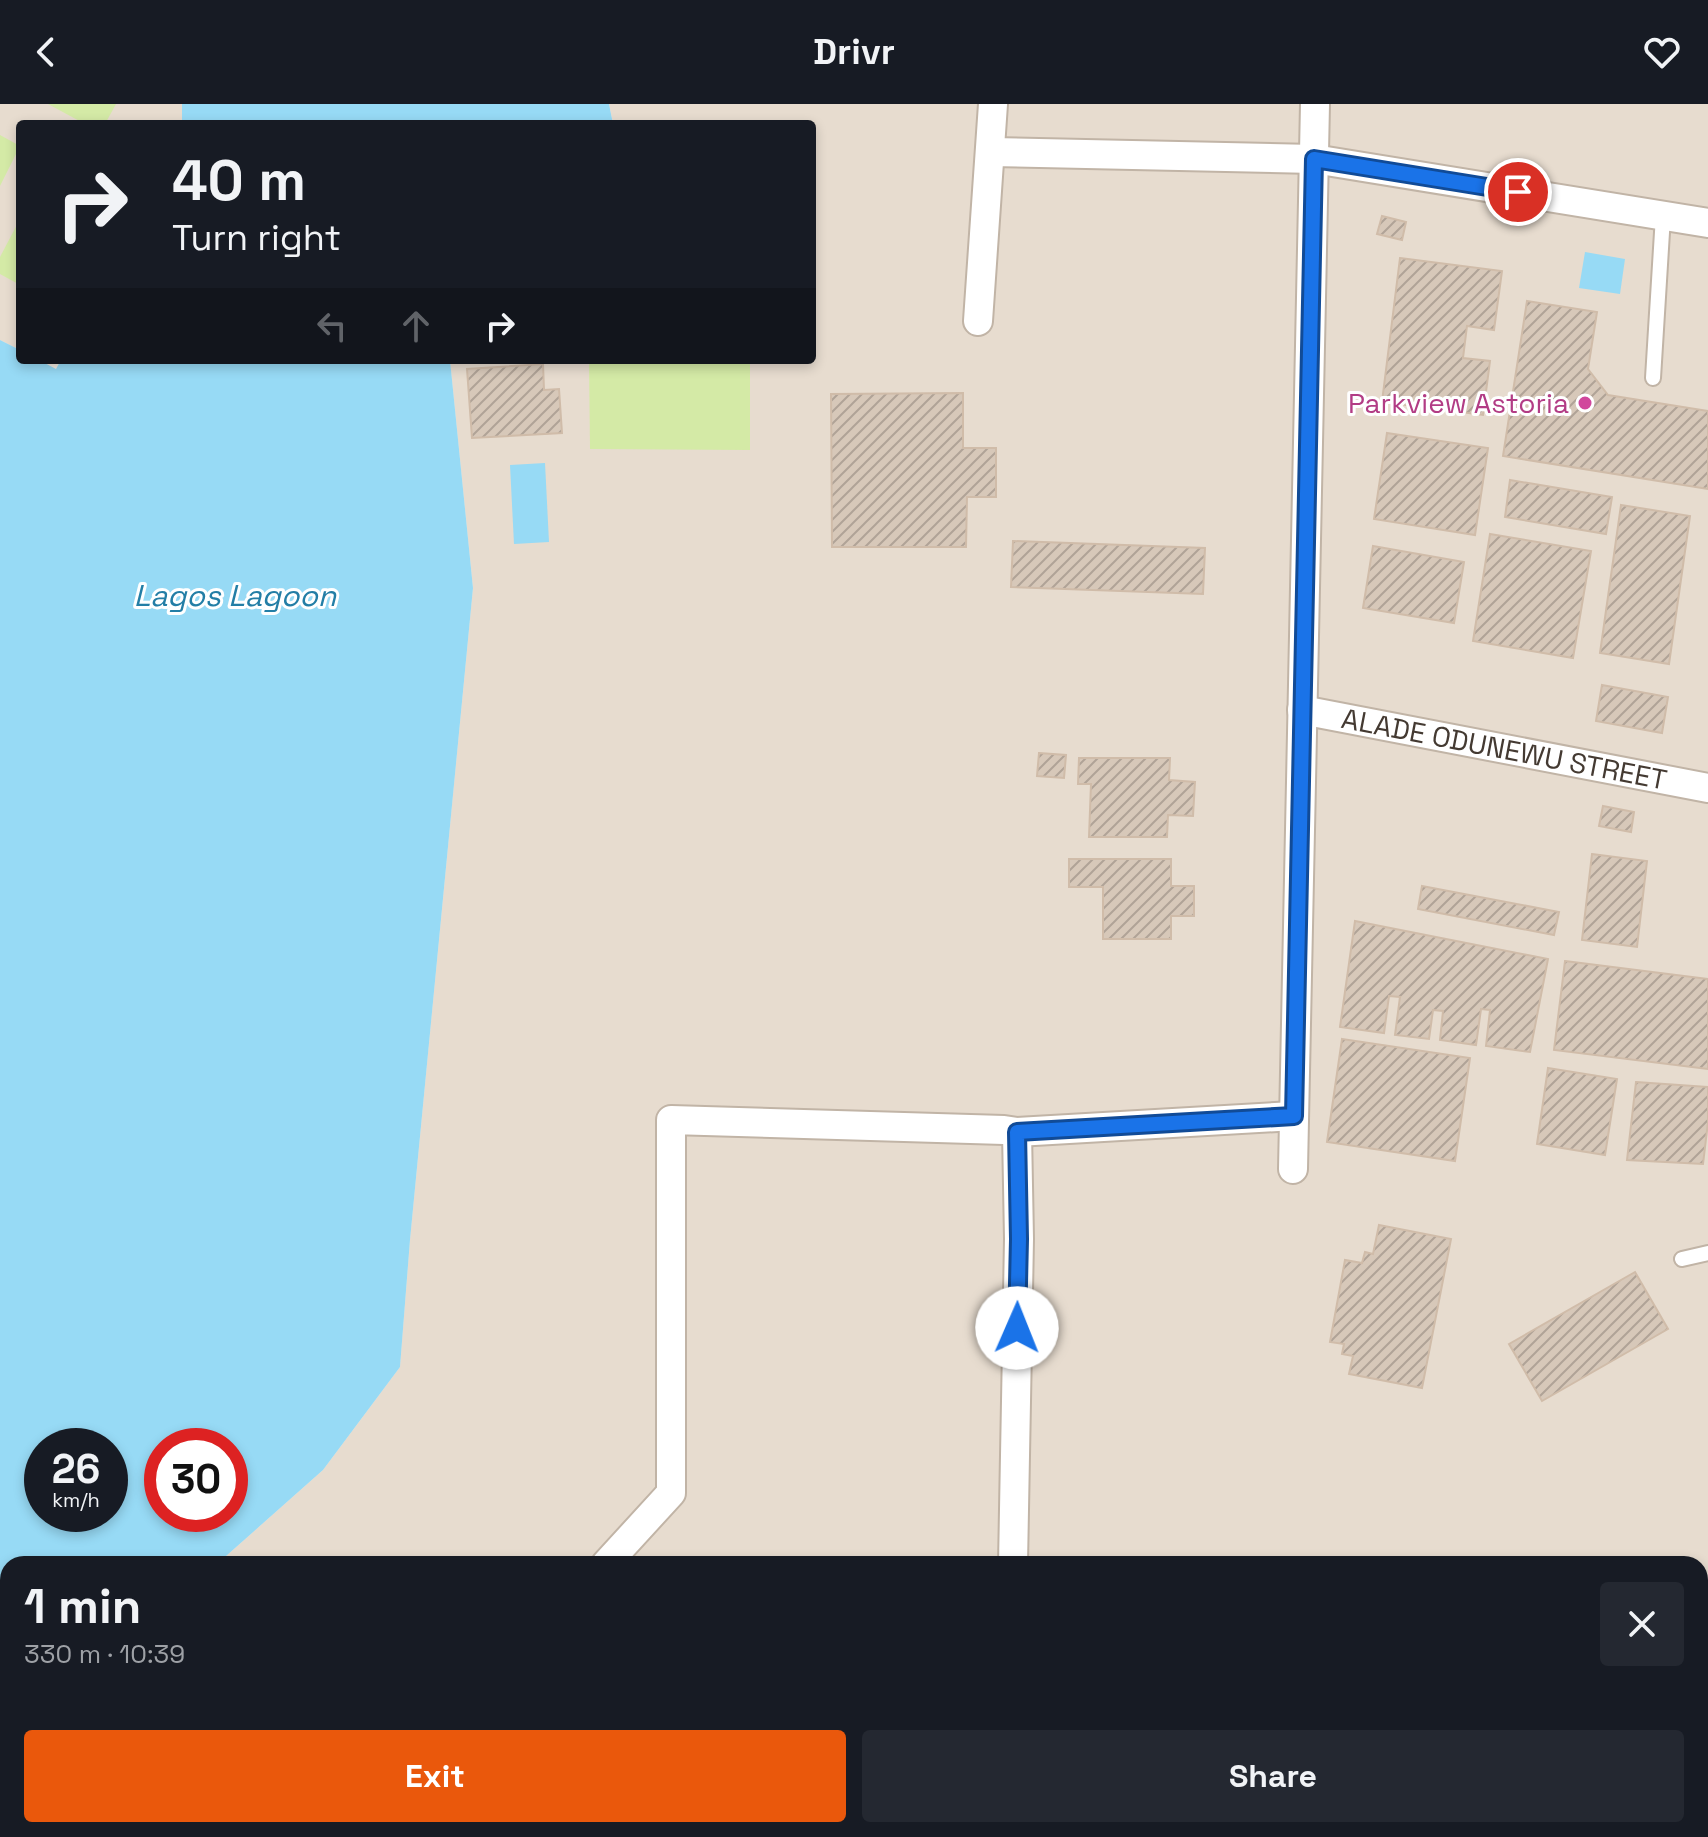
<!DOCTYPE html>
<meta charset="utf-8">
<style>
body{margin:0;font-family:"Space Grotesk",sans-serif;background:#242831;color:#f1f3f6;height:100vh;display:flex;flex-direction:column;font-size:30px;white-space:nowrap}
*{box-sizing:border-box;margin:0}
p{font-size:26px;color:#9ea1a6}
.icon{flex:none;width:44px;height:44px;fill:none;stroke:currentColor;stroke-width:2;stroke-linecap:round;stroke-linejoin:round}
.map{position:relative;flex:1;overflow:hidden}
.details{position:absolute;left:0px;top:1452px;width:1708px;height:282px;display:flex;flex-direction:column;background:#171b24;border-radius:24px 24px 0 0;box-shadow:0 4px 12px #0003}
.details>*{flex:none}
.top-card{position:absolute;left:16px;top:16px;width:800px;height:244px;border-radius:8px;box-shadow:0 4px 12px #0003;background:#171b24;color:#f1f3f6;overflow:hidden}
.speed{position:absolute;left:24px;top:1324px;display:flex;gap:16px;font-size:40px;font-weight:700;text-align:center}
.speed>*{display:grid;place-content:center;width:104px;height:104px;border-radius:50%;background:#171b24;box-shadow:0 4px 12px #0003;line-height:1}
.speed small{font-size:20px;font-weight:400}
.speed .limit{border:12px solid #d22;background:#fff;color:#111}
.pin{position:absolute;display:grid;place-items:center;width:68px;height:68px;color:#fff;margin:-34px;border:4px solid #fff;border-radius:50%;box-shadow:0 2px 8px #0007}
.me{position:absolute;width:88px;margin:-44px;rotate:1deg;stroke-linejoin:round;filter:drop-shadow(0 0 6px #0008)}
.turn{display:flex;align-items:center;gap:28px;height:168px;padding:0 24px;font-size:36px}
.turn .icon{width:104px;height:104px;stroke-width:2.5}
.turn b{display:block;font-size:56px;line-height:68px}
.lanes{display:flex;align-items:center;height:76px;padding:0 24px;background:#0003;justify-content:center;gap:40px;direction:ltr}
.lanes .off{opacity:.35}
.round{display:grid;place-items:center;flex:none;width:84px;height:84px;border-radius:8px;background:#242831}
.headline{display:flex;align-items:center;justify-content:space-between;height:136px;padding:0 24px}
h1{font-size:48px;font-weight:800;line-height:60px}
.action{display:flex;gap:16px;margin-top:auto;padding:16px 24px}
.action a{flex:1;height:92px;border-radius:8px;background:#ea580c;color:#fff;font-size:32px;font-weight:800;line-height:92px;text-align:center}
.action a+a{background:#242831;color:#f1f3f6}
header{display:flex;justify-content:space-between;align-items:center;height:104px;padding:0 24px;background:#171b24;font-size:36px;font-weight:800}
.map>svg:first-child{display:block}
</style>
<header><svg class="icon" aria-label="back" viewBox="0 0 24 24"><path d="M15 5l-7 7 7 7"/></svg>Drivr<svg class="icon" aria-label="heart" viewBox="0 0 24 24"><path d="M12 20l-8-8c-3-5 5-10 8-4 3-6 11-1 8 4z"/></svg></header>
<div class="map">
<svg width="1708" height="1733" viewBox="0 0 1708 1733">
<defs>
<pattern id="building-hatch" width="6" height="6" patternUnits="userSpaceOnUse" patternTransform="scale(2)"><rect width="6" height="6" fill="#d7c8b9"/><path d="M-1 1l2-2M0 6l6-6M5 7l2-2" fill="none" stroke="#b0a397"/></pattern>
</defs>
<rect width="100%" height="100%" fill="#f2ebe1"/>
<g fill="#e7dccf">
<path d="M0 0H182V20H20V246L0 236Z"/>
<path d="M609 0H1708V1718L1700 1716V1460H217L323 1366 400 1263 410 1136 473 484 450 256H812V20H613Z"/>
<path d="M8 1650V1726H1178L1171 1733H0V1657Z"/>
</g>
<g fill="#d4eaa6">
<path d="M48 0H116L105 20H85Z"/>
<path d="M0 31 20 42 0 82Z"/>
<path d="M20 115V181L0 170V153Z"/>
<path d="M589 256H750V346L590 345Z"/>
</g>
<g fill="#97daf5" fill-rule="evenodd">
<path d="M182 0H609L613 20H182Z"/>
<path d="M1585 148 1625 155 1620 190 1579 184Z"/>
<path d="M0 236 20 246V256H39L56 265 61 256H450L473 484 410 1136 400 1263 323 1366 217 1460H8V1650L0 1657ZM42 1342H110V1410H42ZM230 1342V1410H162V1342Z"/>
<path d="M545 359 549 438 514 440 510 361Z"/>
<path d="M1178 1726H1384L1381 1733H1171Z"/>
</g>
<g fill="url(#building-hatch)" stroke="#d0bca9" stroke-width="2">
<path d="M1382 112 1406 118 1402 136 1377 130Z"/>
<path d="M1400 154 1502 167 1494 226 1467 222 1463 254 1490 257 1483 311 1382 298Z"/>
<path d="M1527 197 1597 208 1588 265 1608 291 1708 307V385L1503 352Z"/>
<path d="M543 260 544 286 559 285 562 329 472 334 467 265Z"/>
<path d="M963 289V344H996V393H967L966 443H832L831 290Z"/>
<path d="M1387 329 1488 344 1475 431 1374 415Z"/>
<path d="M1510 376 1612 393 1606 430 1505 413Z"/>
<path d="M1621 401 1690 412 1669 560 1600 549Z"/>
<path d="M1490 430 1591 447 1573 554 1473 537Z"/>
<path d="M1013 437 1205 444 1203 490 1011 483Z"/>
<path d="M1373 442 1464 458 1454 519 1363 504Z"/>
<path d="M1602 581 1668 593 1662 629 1596 617Z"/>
<path d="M1039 649 1066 651 1064 674 1037 672Z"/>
<path d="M1079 654H1170L1169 676 1195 678 1193 712 1168 711 1167 733H1089L1091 680H1078Z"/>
<path d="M1603 702 1634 708 1631 728 1599 722Z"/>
<path d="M1592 750 1647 757 1637 843 1582 836Z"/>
<path d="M1069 755H1171V782H1194V812H1171V835H1103V783H1069Z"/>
<path d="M1422 782 1559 808 1554 831 1418 805Z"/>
<path d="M1355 817 1548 855 1530 948 1486 942 1490 906 1481 905 1476 941 1440 936 1443 907 1433 906 1429 935 1395 931 1400 893 1389 892 1384 929 1340 923Z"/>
<path d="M1565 857 1708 875V965L1554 946Z"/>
<path d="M1342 935 1470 954 1455 1057 1327 1038Z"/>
<path d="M1548 964 1617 975 1605 1051 1537 1040Z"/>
<path d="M1636 978 1708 983V1018L1703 1060 1627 1056Z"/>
<path d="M1379 1121 1451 1135 1422 1284 1349 1270 1353 1252 1342 1250 1344 1240 1330 1238 1345 1156 1362 1159 1365 1148 1373 1150Z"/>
<path d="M1635 1168 1668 1225 1542 1297 1509 1240Z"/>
</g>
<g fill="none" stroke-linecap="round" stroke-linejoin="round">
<defs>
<g id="service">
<path d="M1653 274 1663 112"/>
<path d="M1682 1155 1708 1149"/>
</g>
<g id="minor">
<path d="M990 48 1314 55 1708 119"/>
<path d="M978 217 993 0"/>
<path id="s1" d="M1302 606 1708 684"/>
<path d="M1293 1065 1315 0"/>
<path d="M606 1460 671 1389V1016L1004 1026 1017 1028 1294 1012"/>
<path d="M1013 1460 1019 1135 1017 1028"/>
<path d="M311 1733 318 1726"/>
<path d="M820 1733 828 1726"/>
<path d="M1673 1733 1681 1727 1703 1733"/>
</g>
</defs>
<use href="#service" stroke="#c1b4a6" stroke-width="18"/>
<use href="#minor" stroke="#c1b4a6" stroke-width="32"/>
<use href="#service" stroke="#fff" stroke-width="14"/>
<use href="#minor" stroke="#fff" stroke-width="28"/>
</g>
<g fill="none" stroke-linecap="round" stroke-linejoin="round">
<defs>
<path id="route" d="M1017 1224 1019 1135 1017 1028 1294 1012 1314 55 1518 88"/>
</defs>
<use href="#route" stroke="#114b97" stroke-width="20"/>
<use href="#route" stroke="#1a73e8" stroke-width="14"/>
</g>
<circle fill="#d1479c" stroke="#fff" stroke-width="3" cx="1585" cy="299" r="8"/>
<g text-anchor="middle" stroke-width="6" stroke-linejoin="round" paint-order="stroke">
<g font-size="28" fill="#b23c85" stroke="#fff" text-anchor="end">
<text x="1569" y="309">Parkview Astoria</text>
</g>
<g font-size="28" fill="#443a32" stroke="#fff">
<text dy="10" stroke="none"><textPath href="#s1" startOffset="206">ALADE ODUNEWU STREET</textPath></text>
</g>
<g font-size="30" font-style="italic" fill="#237ea6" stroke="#fff">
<text x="235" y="502">Lagos Lagoon</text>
</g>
</g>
</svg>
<div class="speed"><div>26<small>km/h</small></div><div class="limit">30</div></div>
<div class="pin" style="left:1518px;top:88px;background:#d93025"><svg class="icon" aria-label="arrive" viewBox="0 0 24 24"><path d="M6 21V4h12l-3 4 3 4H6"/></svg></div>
<svg class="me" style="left:1017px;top:1224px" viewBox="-20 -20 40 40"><circle r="19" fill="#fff"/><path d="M0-13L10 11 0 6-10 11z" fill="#1a73e8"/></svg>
<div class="top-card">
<div class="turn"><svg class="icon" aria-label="right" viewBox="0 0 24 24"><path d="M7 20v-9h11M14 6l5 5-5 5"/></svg><div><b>40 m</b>Turn right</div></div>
<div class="lanes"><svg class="icon off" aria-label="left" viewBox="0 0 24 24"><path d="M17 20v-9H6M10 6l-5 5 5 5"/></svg><svg class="icon off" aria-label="ahead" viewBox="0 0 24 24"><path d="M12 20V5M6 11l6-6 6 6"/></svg><svg class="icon" aria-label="right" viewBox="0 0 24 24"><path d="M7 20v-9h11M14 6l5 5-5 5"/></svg></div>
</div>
<section class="details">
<div class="headline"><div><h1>1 min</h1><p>330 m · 10:39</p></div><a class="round"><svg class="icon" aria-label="close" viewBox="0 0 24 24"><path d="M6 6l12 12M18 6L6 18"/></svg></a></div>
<div class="action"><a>Exit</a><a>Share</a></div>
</section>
</div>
